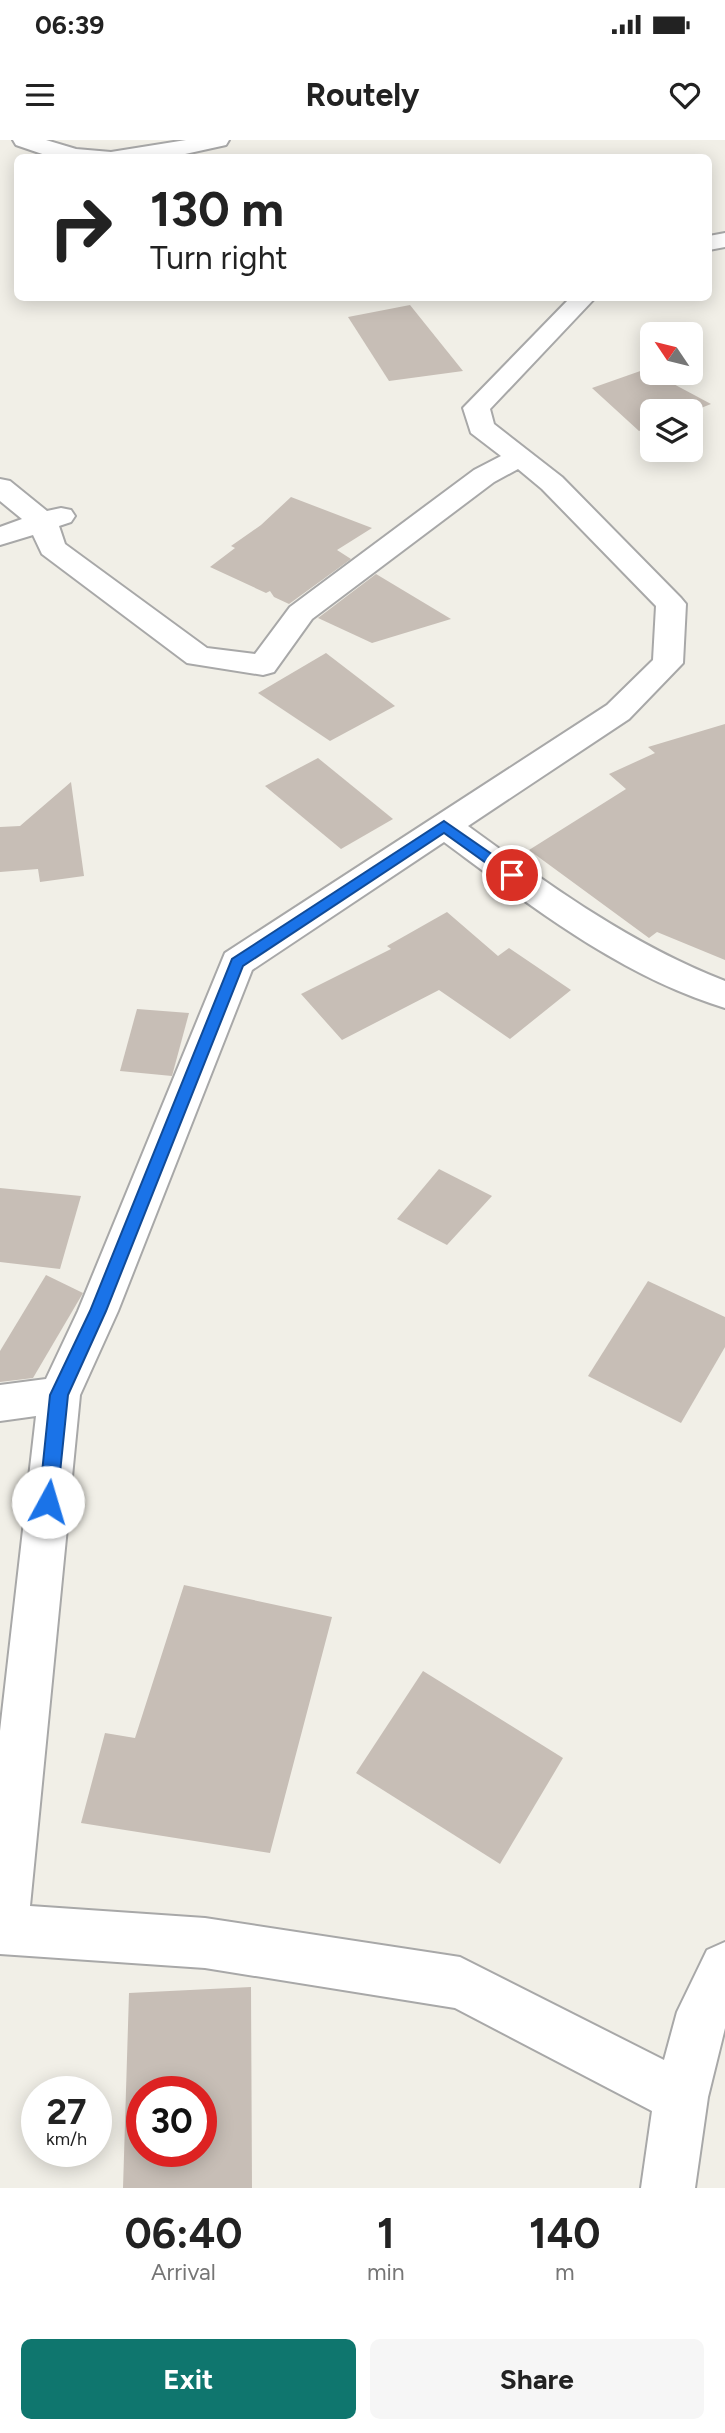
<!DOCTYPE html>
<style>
body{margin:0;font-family:Figtree,sans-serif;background:#f6f6f6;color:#222;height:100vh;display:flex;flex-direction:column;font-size:26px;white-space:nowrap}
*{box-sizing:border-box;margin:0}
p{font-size:23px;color:#767676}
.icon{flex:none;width:38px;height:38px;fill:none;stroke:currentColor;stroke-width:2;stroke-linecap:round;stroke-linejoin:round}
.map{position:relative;height:2048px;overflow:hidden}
.sheet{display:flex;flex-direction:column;background:#fff;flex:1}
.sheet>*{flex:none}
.hud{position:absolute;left:14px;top:14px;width:698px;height:147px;border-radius:10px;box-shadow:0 4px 18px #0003;background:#fff;color:#222;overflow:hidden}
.needle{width:46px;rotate:305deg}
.fabs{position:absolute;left:640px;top:182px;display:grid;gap:14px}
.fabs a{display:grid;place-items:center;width:63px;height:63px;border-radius:10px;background:#fff;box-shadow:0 4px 18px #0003;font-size:35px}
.speed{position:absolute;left:21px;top:1936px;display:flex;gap:14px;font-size:35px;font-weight:700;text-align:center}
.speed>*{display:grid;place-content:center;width:91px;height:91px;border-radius:50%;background:#fff;box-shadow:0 4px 18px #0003;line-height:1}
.speed small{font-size:18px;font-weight:400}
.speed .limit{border:10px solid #d22;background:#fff;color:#111}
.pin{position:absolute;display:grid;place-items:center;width:60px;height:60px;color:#fff;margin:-30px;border:4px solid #fff;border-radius:50%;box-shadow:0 2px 7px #0007}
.me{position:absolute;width:77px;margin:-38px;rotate:6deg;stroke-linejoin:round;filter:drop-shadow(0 0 5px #0008)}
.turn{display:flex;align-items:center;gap:24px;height:147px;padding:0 21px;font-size:32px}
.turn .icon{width:91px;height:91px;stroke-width:2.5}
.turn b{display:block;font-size:49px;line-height:60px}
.eta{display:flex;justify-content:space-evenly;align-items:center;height:119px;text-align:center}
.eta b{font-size:42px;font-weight:700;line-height:49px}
.action{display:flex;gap:14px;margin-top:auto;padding:14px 21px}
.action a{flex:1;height:80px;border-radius:10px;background:#0f766e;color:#fff;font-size:28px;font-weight:700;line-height:80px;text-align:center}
.action a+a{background:#f6f6f6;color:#222}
.status{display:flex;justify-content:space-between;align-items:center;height:49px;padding:0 35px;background:#fff;direction:ltr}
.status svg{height:19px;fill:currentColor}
header{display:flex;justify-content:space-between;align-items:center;height:91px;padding:0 21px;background:#fff;font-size:32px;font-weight:700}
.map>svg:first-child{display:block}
</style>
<div class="status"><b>06:39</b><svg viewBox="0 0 49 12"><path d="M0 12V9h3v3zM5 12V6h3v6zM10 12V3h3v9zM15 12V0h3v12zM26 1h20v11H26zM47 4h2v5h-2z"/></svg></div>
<header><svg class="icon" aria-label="menu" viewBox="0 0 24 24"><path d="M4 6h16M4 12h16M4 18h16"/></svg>Routely<svg class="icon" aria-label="heart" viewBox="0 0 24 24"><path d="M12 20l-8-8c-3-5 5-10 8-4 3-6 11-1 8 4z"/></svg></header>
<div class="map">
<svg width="725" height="2048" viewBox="0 0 725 2048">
<rect width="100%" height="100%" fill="#f1efe7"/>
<g fill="#c7beb6" fill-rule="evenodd">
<path d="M410 165 463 231 389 241 348 177Z"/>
<path d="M646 229 653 233 711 264 691 272 653 271V286L639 291 592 248Z"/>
<path d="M291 357 372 388 337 410 351 419 289 464 274 457 270 451 266 453 210 427 235 408 231 406 261 385Z"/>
<path d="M376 434 451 479 372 503 318 478Z"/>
<path d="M326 513 395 566 330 601 258 553Z"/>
<path d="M725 584V820L657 792 649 798 529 710 626 649 609 634 655 613 648 607Z"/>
<path d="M318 618 393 679 341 709 265 646Z"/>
<path d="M71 642 84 736 40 742 38 729 0 732V687L20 686Z"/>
<path d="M447 772 498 816 509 808 571 850 510 899 439 850 342 900 301 854 391 809 387 806Z"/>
<path d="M137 869 189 873 172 936 120 931Z"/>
<path d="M439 1029 492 1056 447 1105 397 1079Z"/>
<path d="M0 1048 81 1056 60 1129 0 1122Z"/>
<path d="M46 1135 83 1153 33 1238 0 1242V1211Z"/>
<path d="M648 1141 725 1177V1207L681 1283 588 1236Z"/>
<path d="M184 1445 332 1477 270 1713 81 1683 105 1593 135 1598Z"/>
<path d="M423 1531 563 1618 500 1724 356 1633Z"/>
<path d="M251 1847 252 2048H123L129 1853ZM142 1951H201V2011H142Z"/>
</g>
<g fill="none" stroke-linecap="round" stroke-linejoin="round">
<defs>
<g id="minor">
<path d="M13 0H46L76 9 111 12 186 0H229L226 5 167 18H54L16 5Z"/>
<path d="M725 93V107L709 110V96Z"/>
<path d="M570 158H595L490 269 494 284 562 337 681 458 686 464 683 523 629 579 468 686C549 745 630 804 725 841V868C620 836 531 766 444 702L252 830 118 1171 80 1255 30 1766 205 1778 460 1817 664 1920 677 1872 707 1810 725 1802V1888L708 1957 695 2048H641L652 1971 455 1868 205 1828 0 1814V1591L36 1276 0 1281V1245L46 1239 78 1171 225 813 607 565 653 520 656 466 542 349 518 329 494 342 312 479 274 532 263 535 187 523 42 414 33 395 0 405V387L22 379 0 361V339L10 341 47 371 61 368 71 370 75 376 71 382 59 386 65 404 207 508 255 514 290 467 474 330 501 316 471 293 463 268Z"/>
</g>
</defs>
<use href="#minor" stroke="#a8a8a8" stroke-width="4"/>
<use href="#minor" fill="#fff" fill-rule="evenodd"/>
</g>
<path fill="#1a73e8" stroke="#114b97" stroke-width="2" d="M444 681 516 731V738H507L444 693 243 826 106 1171 68 1255 57 1362 54 1367 48 1370 41 1367 39 1362 50 1255 90 1171 232 819Z"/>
</svg>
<div class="fabs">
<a><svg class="needle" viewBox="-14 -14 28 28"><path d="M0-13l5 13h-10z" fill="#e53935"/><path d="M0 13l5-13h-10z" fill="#767676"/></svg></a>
<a><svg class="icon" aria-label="layers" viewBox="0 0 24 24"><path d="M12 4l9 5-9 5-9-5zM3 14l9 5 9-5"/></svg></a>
</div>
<div class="speed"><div>27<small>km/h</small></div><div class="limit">30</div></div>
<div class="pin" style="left:512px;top:735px;background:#d93025"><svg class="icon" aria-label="arrive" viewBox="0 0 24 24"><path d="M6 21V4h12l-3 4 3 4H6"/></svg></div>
<svg class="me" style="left:48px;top:1362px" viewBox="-20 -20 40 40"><circle r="19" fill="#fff"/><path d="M0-13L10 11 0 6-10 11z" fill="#1a73e8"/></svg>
<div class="hud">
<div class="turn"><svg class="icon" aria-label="right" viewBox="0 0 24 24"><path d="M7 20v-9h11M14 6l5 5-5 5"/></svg><div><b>130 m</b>Turn right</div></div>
</div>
</div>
<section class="sheet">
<div class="eta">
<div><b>06:40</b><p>Arrival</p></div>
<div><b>1</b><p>min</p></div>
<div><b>140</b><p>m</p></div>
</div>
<div class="action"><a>Exit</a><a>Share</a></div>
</section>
